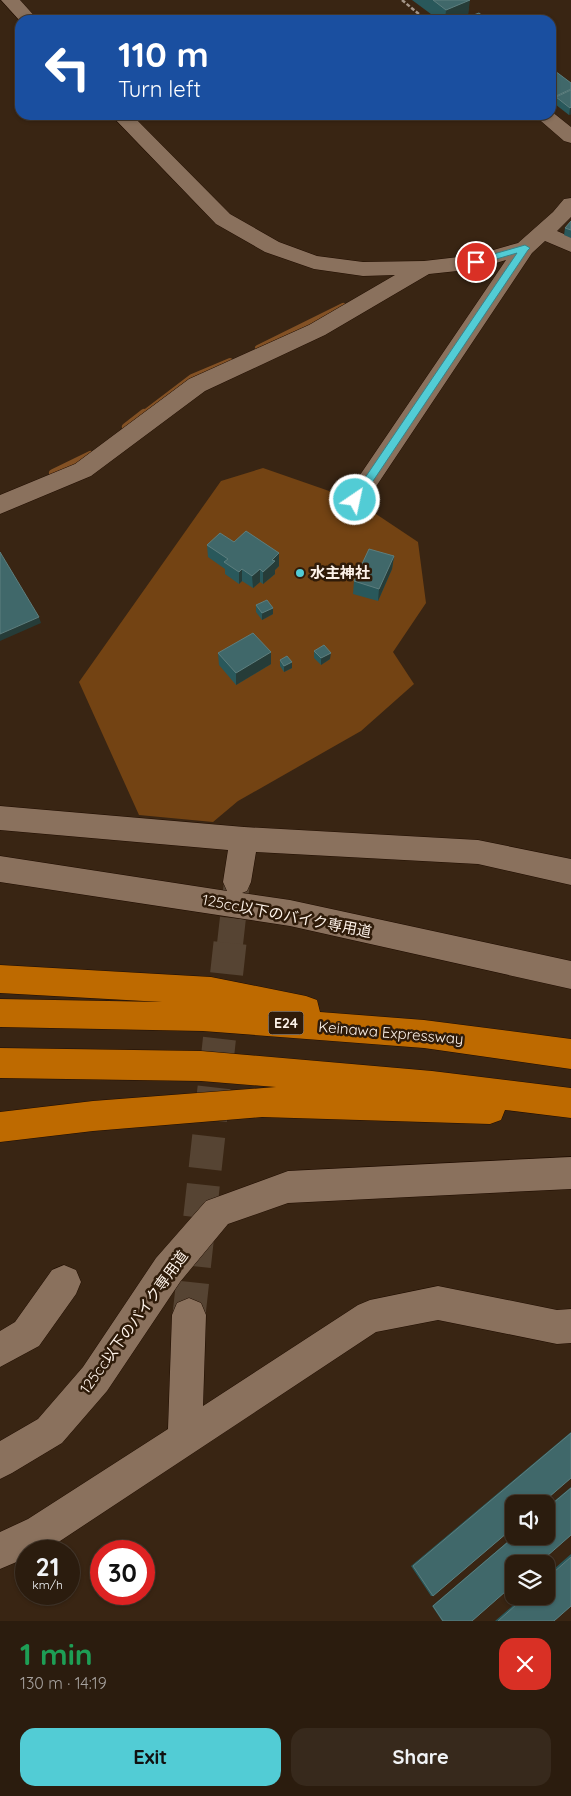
<!DOCTYPE html>
<meta charset="utf-8">
<style>
body{margin:0;font-family:Quicksand,"Noto Sans JP",sans-serif;background:#37291c;color:#f1f3f6;height:100vh;display:flex;flex-direction:column;font-size:19px;white-space:nowrap}
*{box-sizing:border-box;margin:0}
p{font-size:16px;color:#a6a19e}
.icon{flex:none;width:28px;height:28px;fill:none;stroke:currentColor;stroke-width:2;stroke-linecap:round;stroke-linejoin:round}
.map{position:relative;height:1621px;overflow:hidden}
.sheet{display:flex;flex-direction:column;background:#2b1c0e;flex:1}
.sheet>*{flex:none}
.hud{position:absolute;left:15px;top:15px;width:541px;height:105px;border-radius:15px;box-shadow:0 1px 4px #0004,0 0 0 1px #473a2e;background:#1a4fa0;color:#fff;overflow:hidden}
.tools{position:absolute;left:505px;top:1495px;display:grid;gap:10px}
.tools a{display:grid;place-items:center;width:50px;height:50px;border-radius:10px;background:#2b1c0e;box-shadow:0 1px 4px #0004,0 0 0 1px #473a2e;font-size:25px}
.speed{position:absolute;left:15px;top:1540px;display:flex;gap:10px;font-size:25px;font-weight:700;text-align:center}
.speed>*{display:grid;place-content:center;width:65px;height:65px;border-radius:50%;background:#2b1c0e;box-shadow:0 1px 4px #0004,0 0 0 1px #473a2e;line-height:1}
.speed small{font-size:12px;font-weight:400}
.speed .limit{border:8px solid #d22;background:#fff;color:#111}
.pin{position:absolute;display:grid;place-items:center;width:42px;height:42px;color:#fff;margin:-21px;border:2px solid #fff;border-radius:50%;box-shadow:0 1px 5px #0007}
.me{position:absolute;width:55px;margin:-28px;rotate:34deg;stroke-linejoin:round;filter:drop-shadow(0 0 4px #0008)}
.turn{display:flex;align-items:center;gap:18px;height:105px;padding:0 20px;font-size:22px}
.turn .icon{width:65px;height:65px;stroke-width:2.5}
.turn b{display:block;font-size:35px;line-height:42px}
.round{display:grid;place-items:center;flex:none;width:52px;height:52px;border-radius:15px;background:#37291c}
.headline{display:flex;align-items:center;justify-content:space-between;height:85px;padding:0 20px}
h1{font-size:30px;font-weight:700;line-height:38px;color:#1e9e55}
.action{display:flex;gap:10px;margin-top:auto;padding:10px 20px}
.action a{flex:1;height:58px;border-radius:15px;background:#52ccd5;color:#111;font-size:20px;font-weight:700;line-height:58px;text-align:center}
.action a+a{background:#37291c;color:#f1f3f6}
.map>svg:first-child{display:block}
</style>
<div class="map">
<svg width="571" height="1621" viewBox="0 0 571 1621">
<rect width="100%" height="100%" fill="#392513"/>
<path fill="#734313" d="M263 468 355 500 418 542 426 603 393 652 414 684 361 731 238 801 213 822 139 815 79 682 221 481Z"/>
<g fill="none" stroke-linecap="round" stroke-linejoin="round">
<g stroke="#835124" stroke-width="6">
<path d="M258 348 343 306"/>
<path d="M142 415 192 377 230 361"/>
</g>
<g stroke="#835124" stroke-width="8">
<path d="M126 427 144 413"/>
<path d="M53 473 90 455"/>
</g>
<path stroke="#564433" stroke-width="26" stroke-dasharray="26 13" stroke-linecap="butt" d="M230 944 237 882"/>
<path stroke="#564433" stroke-width="33" stroke-dasharray="33 16" stroke-linecap="butt" d="M189 1315 230 943"/>
<defs>
<g id="street">
<path d="M1 0H20L38 20 20 21Z"/>
<path d="M551 111 571 127V143L564 141 534 115H551Z"/>
<path d="M111 115H132L230 214 279 242 317 256 363 262 424 261 476 255 518 243 553 212 564 199 571 198V217L557 231 571 237V252L545 241 532 253 363 506 355 509 347 506 343 500 506 260 476 269 429 274 325 335 205 391 91 476 0 514V495L75 464 189 379 309 325 395 275 363 276 314 269 265 252 216 224Z"/>
<path d="M0 806 244 827 478 840 571 859V885L478 864 256 852 251 882 247 891 242 893 290 900 571 961V989L290 926 0 882V856L227 891 223 882 228 850 0 830Z"/>
<path d="M571 1157V1189L288 1203 228 1224 180 1282 107 1391 62 1443 12 1473 0 1479V1441L38 1419 83 1367 156 1258 206 1201 288 1171Z"/>
<path d="M64 1265 76 1270 81 1282 76 1294 39 1346 0 1367V1331L15 1322 52 1270Z"/>
<path d="M438 1286 557 1310 571 1309V1343L557 1344 438 1320 376 1332 54 1545 40 1551H26V1558L0 1569V1532L28 1519 168 1429 172 1315 177 1303 189 1298 201 1303 206 1315 203 1406 358 1305 370 1300Z"/>
</g>
<g id="highway">
<path d="M0 965 211 977 306 996 317 1000 320 1012 424 1020 571 1039V1069L424 1048 203 1031 0 1027V999L162 1002 0 993Z"/>
<path d="M0 1048 201 1051 432 1071 571 1088V1118L505 1110 501 1120 490 1124 262 1117 93 1131 0 1142V1112L93 1101 276 1087 201 1081 0 1078Z"/>
</g>
</defs>
<use href="#street" stroke="#200d00" stroke-width="1"/>
<use href="#highway" stroke="#200d00" stroke-width="1"/>
<path stroke="#a59689" stroke-width="2.5" stroke-dasharray="4 2" stroke-linecap="butt" d="M402 0 426 20"/>
<use href="#street" fill="#8a715d" fill-rule="evenodd"/>
<use href="#highway" fill="#be6a00" fill-rule="evenodd"/>
</g>
<g fill="#29585b">
<path d="M412 0H469L468 15 455 20H439Z"/>
<path d="M551 68 571 83V114L569 115 551 101Z"/>
<path d="M571 221V238L564 235 565 228Z"/>
<path d="M234 542 279 566 275 570V574L263 584 260 582 253 588 242 581 239 584 225 574V569L208 557 207 545Z"/>
<path d="M394 556 392 569 378 601 353 594 354 581Z"/>
<path d="M256 605 273 608V614L262 620 256 612Z"/>
<path d="M314 651 330 659 321 665 314 658Z"/>
<path d="M218 653 271 664 236 685 219 665Z"/>
<path d="M280 660 292 668 284 672 280 666Z"/>
<path d="M571 1432V1478L433 1596H431L411 1566Z"/>
<path d="M571 1487V1535L472 1621H442L432 1606 514 1536H546V1508Z"/>
<path d="M571 1554V1606L554 1621H495L524 1596H546V1576Z"/>
</g>
<g fill="#263c38">
<path d="M470 0 468 15 455 20H445L446 10Z"/>
<path d="M571 107V114L569 115 570 108Z"/>
<path d="M279 553V566L275 570V574L263 584V572L272 560Z"/>
<path d="M394 556 392 569 378 601 379 589Z"/>
<path d="M242 569V581L239 584V572Z"/>
<path d="M260 569V582L253 588 252 576Z"/>
<path d="M273 608V614L262 620V613Z"/>
<path d="M39 617 41 623 0 641V634Z"/>
<path d="M271 652V664L236 685V673Z"/>
<path d="M331 653 330 659 321 665V658Z"/>
<path d="M292 662V668L284 672V666Z"/>
</g>
<g fill="#40686a" stroke="#5d7e7e">
<path d="M433 0H470L446 10Z"/>
<path d="M479 13 488 20H460Z"/>
<path d="M551 68 571 83V89L556 96 551 92Z"/>
<path d="M571 90V107L570 108 556 97Z"/>
<path d="M571 221V230L565 228Z"/>
<path d="M246 531 279 553 272 560 275 561 263 572 260 569 252 576 242 569 239 572 224 562 228 559 207 545 220 533 234 542Z"/>
<path d="M369 549 394 556 379 589 354 581Z"/>
<path d="M0 552 39 617 0 634Z"/>
<path d="M267 600 273 608 262 613 256 605Z"/>
<path d="M253 633 271 652 236 673 218 653Z"/>
<path d="M324 645 331 653 321 658 314 651Z"/>
<path d="M287 656 292 662 284 666 280 660Z"/>
<path d="M571 1433V1478L541 1504H514V1527L433 1596 413 1566Z"/>
<path d="M571 1488V1535L538 1564H514V1584L472 1621H443L433 1606 515 1536H546V1509Z"/>
<path d="M571 1557V1606L554 1621H498L526 1596H546V1579Z"/>
</g>
<path fill="#52ccd5" stroke="#35858a" d="M525 245 530 248 528 250 359 502H352V497L517 253 476 265 471 262 473 260Z"/>
<circle fill="#52ccd5" stroke="#2f1b09" stroke-width="2" cx="300" cy="573" r="5"/>
<g text-anchor="middle" stroke-width="5" stroke-linejoin="round" paint-order="stroke">
<rect fill="#2f1b09" stroke="#bfb2a6" stroke-width="1" x="268.5" y="1011.5" width="35" height="23" rx="4"/>
<g font-size="14" font-weight="bold" fill="#fdf2e9">
<text x="286" y="1028">E24</text>
</g>
<g font-size="15" font-weight="bold" fill="#fdf2e9" stroke="#2f1b09" text-anchor="start">
<text x="310" y="578">水主神社</text>
</g>
<g font-size="15" fill="#fdf2e9" stroke="#2f1b09">
<text transform="translate(287 916) rotate(11)" y="5">125cc以下のバイク専用道</text>
<text transform="translate(391 1033) rotate(5)" y="5">Keinawa Expressway</text>
<text transform="translate(134 1322) rotate(-54)" y="5">125cc以下のバイク専用道</text>
</g>
</g>
</svg>
<div class="tools">
<a><svg class="icon" aria-label="sound" viewBox="0 0 24 24"><path d="M4 9h4l5-4v14l-5-4H4zM17 9q2 3 0 6"/></svg></a>
<a><svg class="icon" aria-label="layers" viewBox="0 0 24 24"><path d="M12 4l9 5-9 5-9-5zM3 14l9 5 9-5"/></svg></a>
</div>
<div class="speed"><div>21<small>km/h</small></div><div class="limit">30</div></div>
<div class="pin" style="left:476px;top:262px;background:#d93025"><svg class="icon" aria-label="arrive" viewBox="0 0 24 24"><path d="M6 21V4h12l-3 4 3 4H6"/></svg></div>
<svg class="me" style="left:355px;top:500px" viewBox="-20 -20 40 40"><circle r="17" fill="#52ccd5" stroke="#fff" stroke-width="3"/><path d="M0-11L8 9 0 5-8 9z" fill="#fff"/></svg>
<div class="hud">
<div class="turn"><svg class="icon" aria-label="left" viewBox="0 0 24 24"><path d="M17 20v-9H6M10 6l-5 5 5 5"/></svg><div><b>110 m</b>Turn left</div></div>
</div>
</div>
<section class="sheet">
<div class="headline"><div><h1>1 min</h1><p>130 m · 14:19</p></div><a class="round" style="background:#d93025;color:#fff"><svg class="icon" aria-label="close" viewBox="0 0 24 24"><path d="M6 6l12 12M18 6L6 18"/></svg></a></div>
<div class="action"><a>Exit</a><a>Share</a></div>
</section>
